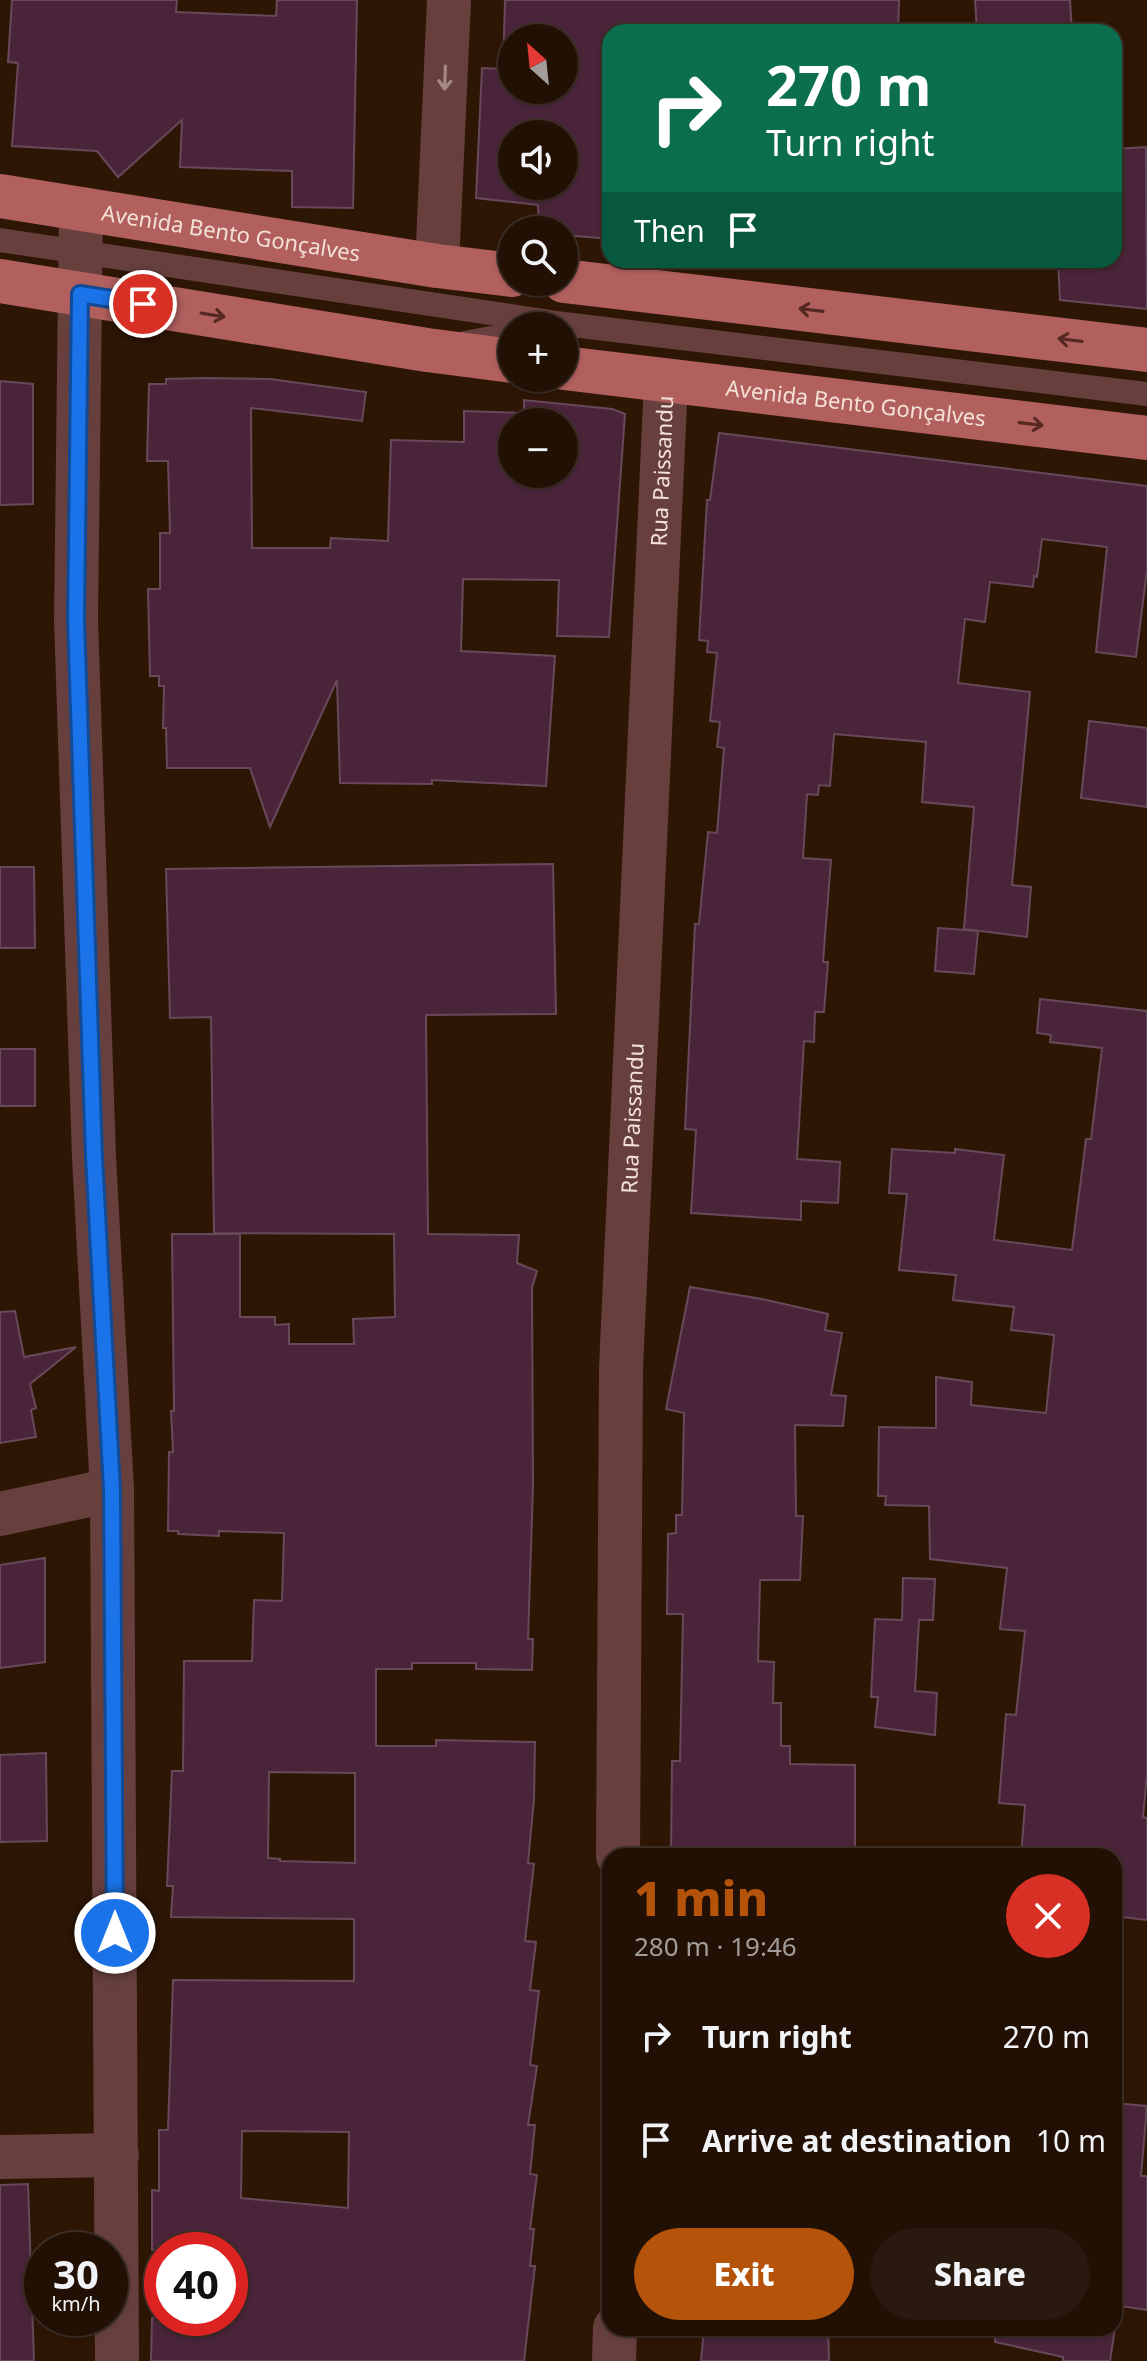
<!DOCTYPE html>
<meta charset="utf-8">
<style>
body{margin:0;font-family:"Noto Sans",sans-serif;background:#2a190e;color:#f1f3f6;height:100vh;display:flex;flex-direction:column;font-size:30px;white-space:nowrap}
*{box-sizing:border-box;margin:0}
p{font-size:26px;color:#a29d9a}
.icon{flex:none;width:44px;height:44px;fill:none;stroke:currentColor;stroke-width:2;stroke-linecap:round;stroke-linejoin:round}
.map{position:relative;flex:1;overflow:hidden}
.panel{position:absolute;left:602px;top:1848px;width:520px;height:488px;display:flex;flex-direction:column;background:#221004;border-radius:24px;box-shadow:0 2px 6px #0004,0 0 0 2px #3f3026}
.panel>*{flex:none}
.banner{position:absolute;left:602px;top:24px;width:520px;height:244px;border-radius:24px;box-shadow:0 2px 6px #0004,0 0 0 2px #3f3026;background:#0b6e4f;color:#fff;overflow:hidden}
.needle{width:52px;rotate:333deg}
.tools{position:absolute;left:498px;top:24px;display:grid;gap:16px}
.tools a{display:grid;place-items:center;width:80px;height:80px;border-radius:50%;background:#221004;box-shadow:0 2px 6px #0004,0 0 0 2px #3f3026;font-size:40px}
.speed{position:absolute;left:24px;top:2232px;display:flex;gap:16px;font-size:40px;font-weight:700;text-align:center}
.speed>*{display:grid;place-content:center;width:104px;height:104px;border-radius:50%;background:#221004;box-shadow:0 2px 6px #0004,0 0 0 2px #3f3026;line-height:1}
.speed small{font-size:20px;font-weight:400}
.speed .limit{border:12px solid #d22;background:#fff;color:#111}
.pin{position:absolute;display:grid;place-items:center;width:68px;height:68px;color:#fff;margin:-34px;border:4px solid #fff;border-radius:50%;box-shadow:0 2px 8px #0007}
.me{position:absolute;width:88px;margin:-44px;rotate:0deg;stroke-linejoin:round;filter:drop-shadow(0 0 6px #0008)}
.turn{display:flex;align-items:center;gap:28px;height:168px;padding:0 32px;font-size:36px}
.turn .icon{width:104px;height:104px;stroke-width:2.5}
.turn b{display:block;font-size:56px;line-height:68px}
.then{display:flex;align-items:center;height:76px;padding:0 32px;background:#0003;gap:16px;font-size:30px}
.round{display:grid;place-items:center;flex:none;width:84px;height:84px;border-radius:42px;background:#2a190e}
.headline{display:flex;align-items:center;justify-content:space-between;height:136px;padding:0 32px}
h1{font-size:48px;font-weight:800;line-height:60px;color:#b45309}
.primary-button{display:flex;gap:16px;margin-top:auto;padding:16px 32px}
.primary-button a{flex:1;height:92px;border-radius:48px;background:#b45309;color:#fff;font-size:32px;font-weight:800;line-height:92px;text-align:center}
.primary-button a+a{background:#2a190e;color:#f1f3f6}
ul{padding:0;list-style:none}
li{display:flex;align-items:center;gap:24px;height:104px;padding:0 32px}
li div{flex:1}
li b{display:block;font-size:30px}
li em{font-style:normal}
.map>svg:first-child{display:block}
</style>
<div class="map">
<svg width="1147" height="2361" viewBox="0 0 1147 2361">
<rect width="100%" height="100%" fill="#2e1605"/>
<g fill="#4a253a" stroke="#68495a" stroke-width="2" fill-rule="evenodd">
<path d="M12 0H177L176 12 276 16 277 0H357L353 208 292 207V171L180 167 182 120 118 177 97 151 12 146 18 63 8 62Z"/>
<path d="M505 0H899L898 32H610V239L564 235V230H539L538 205 476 198 482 68 503 69ZM512 38H564V90H512ZM512 134H564V186H512Z"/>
<path d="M975 0H1070L1072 32H977Z"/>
<path d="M1146 147 1147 309 1060 300 1058 260H1114V149Z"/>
<path d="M204 378 270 379 366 392 362 421 251 408 252 548H330L331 538 388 541 391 440 464 442V411L524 413V400L612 409 625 414 609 637 557 636 559 580 463 579 461 651 555 656 546 786 432 780V784L340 783 337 680 270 827 250 768H167L166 728H163L164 686H159V676H150L148 589H160V533H170L168 461H147L149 384H166V379ZM512 422H564V474H512Z"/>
<path d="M0 381 33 384V504L0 505Z"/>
<path d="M719 433 1147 486V570L1136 657 1096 652 1107 547 1042 539 1037 577 1034 576 1033 587 990 582 985 622 965 619 958 683 1030 692 1012 885 1031 887 1027 937 964 929 974 807 922 802 926 742 834 734 830 786 819 785 818 795 807 794 803 858 831 860 823 962H828L824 1012H815L814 1042 804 1041 797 1159 840 1162 838 1203 801 1201V1220L691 1213 696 1130 685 1129 695 924H699L708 832 717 833 724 748 717 747 720 722 710 721 717 653 707 652 708 641 699 640 707 500H710Z"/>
<path d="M1089 721 1147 728V807L1081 798Z"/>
<path d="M553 864 556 1014 426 1015 428 1234 519 1235 517 1263 537 1271 532 1288 533 1486 528 1639H533L532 1670 476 1669V1663H412V1669H376V1746H436V1740L535 1742 534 1799 528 1863 534 1864 525 1941 536 1942 530 1990 539 1991 530 2065 537 2066 528 2125H535L530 2174 537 2175 530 2229H534L530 2266H535L524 2361H151L152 2318H230V2250H152V2190L159 2191V2130H168L173 1980 354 1981V1919L171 1917 173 1886H167L172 1771H183L184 1661H252L254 1600 282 1601 284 1533 219 1531V1536L178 1534V1531H168L169 1452H173L171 1411H174L172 1234H240V1317H275V1325L289 1324V1344H354L353 1319 395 1317 394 1234 214 1233 211 1017 170 1018 166 869ZM269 1772 355 1773V1863L280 1861V1859L268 1858ZM242 2131 349 2132 348 2208 241 2198Z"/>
<path d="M0 867H34L35 948H0Z"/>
<path d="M938 928 978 931 974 974 935 971Z"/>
<path d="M1040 999 1147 1011V1775L1143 1817 1147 1818V1920L1114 1916V1856H1021L1025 1805 999 1803 1006 1714 1016 1715 1025 1631 1000 1629 1007 1568 930 1559 929 1506 885 1505 886 1496H878L879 1427 936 1428V1377L972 1382 971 1405 1046 1413 1054 1335 1011 1330 1014 1307 953 1300 956 1275 899 1270 907 1194 889 1193 892 1149 955 1153V1149L1004 1155 994 1240 1072 1250 1086 1139H1091L1102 1048 1050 1042 1051 1035 1037 1033Z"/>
<rect x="0" y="1049" width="35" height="57"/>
<path d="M690 1287 762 1299 828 1314 825 1330 842 1333 831 1395 846 1396 843 1426 795 1425 796 1516H803L800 1580H760L758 1661 774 1662 773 1703H781V1746H790V1764L855 1765V1856H671L672 1761H680L683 1614H667L668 1534 676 1533V1515H682L684 1413 666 1409Z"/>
<path d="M15 1311 24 1357 76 1347 30 1384 36 1408 31 1410 36 1437 0 1443V1312Z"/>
<path d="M45 1558V1662L0 1668V1565Z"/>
<path d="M903 1578 935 1579 933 1620H919L915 1691 937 1693 935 1735 875 1727 878 1697H871L875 1619 902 1620Z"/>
<path d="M46 1753 47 1841 0 1842V1755Z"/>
<path d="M1114 2103 1147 2106 1141 2176H1147V2310L1114 2305Z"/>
<path d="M28 2184 34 2361H0V2185Z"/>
<path d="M704 2328H828L829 2361H701Z"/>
<path d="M996 2328H1115L1110 2361H1063V2357L995 2342Z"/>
</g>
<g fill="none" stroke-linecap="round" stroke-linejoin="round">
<g stroke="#67403e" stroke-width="24">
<path d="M0 240 564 324 1147 394"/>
<path d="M465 343 512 334"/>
</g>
<g stroke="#67403e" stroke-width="44">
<path d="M437 266 449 0"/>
<path d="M0 1514 112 1490"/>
<path id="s1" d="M618 1856 621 1368 666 381"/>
<path d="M0 2157 117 2155"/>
<path d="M614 2361 615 2328"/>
</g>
<path stroke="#67403e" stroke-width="44" d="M81 209 76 620 94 1157 112 1490 117 2361"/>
<g stroke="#b1605e" stroke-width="44">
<path id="s2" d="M0 196 437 266 512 275"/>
<path d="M0 281 427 350 512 361"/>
<path d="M564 281 1147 350"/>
<path id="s3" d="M564 368 1147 438"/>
</g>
</g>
<defs><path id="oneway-shaft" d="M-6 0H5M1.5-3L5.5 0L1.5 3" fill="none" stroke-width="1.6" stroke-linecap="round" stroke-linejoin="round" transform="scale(2)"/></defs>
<use stroke="#a68882" href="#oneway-shaft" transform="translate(445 78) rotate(92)"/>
<g stroke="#552921">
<use href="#oneway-shaft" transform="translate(811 310) rotate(-173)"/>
<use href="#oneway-shaft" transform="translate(213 315) rotate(9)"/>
<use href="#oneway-shaft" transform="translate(1070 340) rotate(-173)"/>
<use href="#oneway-shaft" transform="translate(1031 424) rotate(7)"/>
</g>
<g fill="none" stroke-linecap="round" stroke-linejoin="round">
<defs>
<path id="route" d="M115 1933 112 1490 94 1157 76 620 80 294 143 304"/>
</defs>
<use href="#route" stroke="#114b97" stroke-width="20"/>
<use href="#route" stroke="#1a73e8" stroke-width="14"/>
</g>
<g text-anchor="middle" stroke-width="8" stroke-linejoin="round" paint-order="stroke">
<g font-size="22" fill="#f3e1d6" stroke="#240c00">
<text dy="8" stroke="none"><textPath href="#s2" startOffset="234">Avenida Bento Gonçalves</textPath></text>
<text dy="8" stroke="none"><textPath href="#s3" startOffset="294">Avenida Bento Gonçalves</textPath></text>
<text dy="8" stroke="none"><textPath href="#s1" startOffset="1386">Rua Paissandu</textPath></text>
<text dy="8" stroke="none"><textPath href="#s1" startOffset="738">Rua Paissandu</textPath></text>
</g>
</g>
</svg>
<div class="tools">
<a><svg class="needle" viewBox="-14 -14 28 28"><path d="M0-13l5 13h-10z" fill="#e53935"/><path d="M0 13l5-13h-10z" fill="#a29d9a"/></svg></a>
<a><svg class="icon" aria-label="sound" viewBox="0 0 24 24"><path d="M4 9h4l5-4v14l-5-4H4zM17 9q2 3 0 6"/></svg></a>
<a><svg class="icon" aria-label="search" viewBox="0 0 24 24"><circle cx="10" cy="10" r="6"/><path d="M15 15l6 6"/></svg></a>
<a>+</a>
<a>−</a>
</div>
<div class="speed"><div>30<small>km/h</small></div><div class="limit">40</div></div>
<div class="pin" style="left:143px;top:304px;background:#d93025"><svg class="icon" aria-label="arrive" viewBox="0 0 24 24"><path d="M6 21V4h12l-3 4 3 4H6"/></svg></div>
<svg class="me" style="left:115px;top:1933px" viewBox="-20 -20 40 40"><circle r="17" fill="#1a73e8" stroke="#fff" stroke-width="3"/><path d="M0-11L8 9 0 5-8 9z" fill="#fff"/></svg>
<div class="banner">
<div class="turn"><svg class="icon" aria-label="right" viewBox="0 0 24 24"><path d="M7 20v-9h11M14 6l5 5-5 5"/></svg><div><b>270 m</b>Turn right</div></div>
<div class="then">Then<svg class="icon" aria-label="arrive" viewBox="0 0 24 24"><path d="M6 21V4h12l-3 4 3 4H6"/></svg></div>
</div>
<section class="panel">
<div class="headline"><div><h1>1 min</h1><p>280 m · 19:46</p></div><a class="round" style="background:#d93025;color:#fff"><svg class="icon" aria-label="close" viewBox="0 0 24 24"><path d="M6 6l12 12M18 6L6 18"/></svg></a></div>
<ul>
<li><svg class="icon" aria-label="right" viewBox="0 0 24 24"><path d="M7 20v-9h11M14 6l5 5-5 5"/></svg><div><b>Turn right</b></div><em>270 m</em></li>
<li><svg class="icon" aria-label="arrive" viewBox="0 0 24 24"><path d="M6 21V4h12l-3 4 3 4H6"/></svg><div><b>Arrive at destination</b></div><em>10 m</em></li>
</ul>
<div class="primary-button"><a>Exit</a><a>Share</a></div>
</section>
</div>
